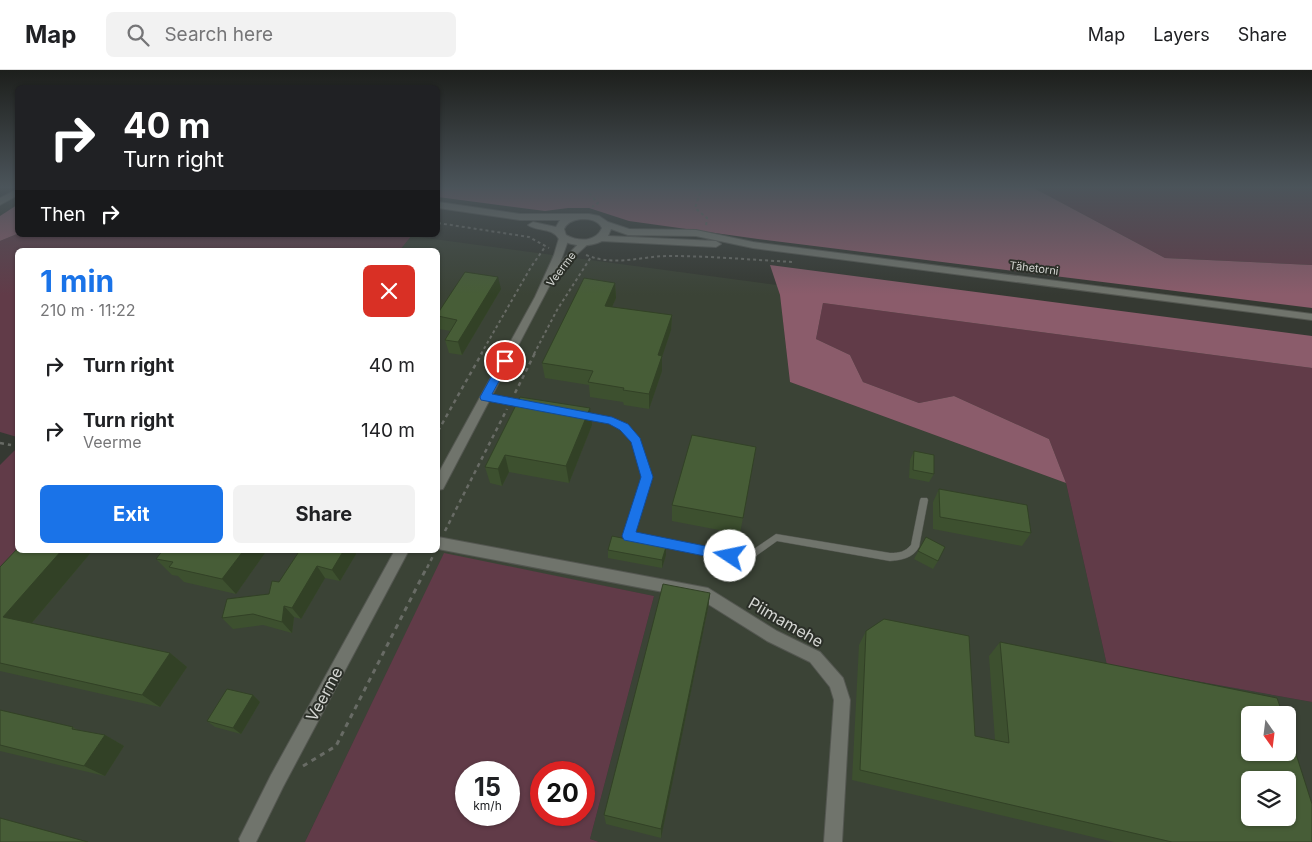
<!DOCTYPE html>
<meta charset="utf-8">
<style>
body{margin:0;font-family:Inter,sans-serif;background:#f2f2f2;color:#202124;height:100vh;display:flex;flex-direction:column;font-size:19px;white-space:nowrap}
*{box-sizing:border-box;margin:0}
p{font-size:16px;color:#757577}
.icon{flex:none;width:28px;height:28px;fill:none;stroke:currentColor;stroke-width:2;stroke-linecap:round;stroke-linejoin:round}
.map{position:relative;flex:1;overflow:hidden}
.sheet{position:absolute;left:15px;top:178px;width:425px;height:305px;display:flex;flex-direction:column;background:#fff;border-radius:8px;box-shadow:0 1px 4px #0004}
.sheet>*{flex:none}
.guide{position:absolute;left:15px;top:15px;width:425px;height:152px;border-radius:8px;box-shadow:0 1px 4px #0004;background:#202124;color:#fff;overflow:hidden}
.needle{width:32px;rotate:166deg}
.buttons{position:absolute;left:1241px;top:636px;display:grid;gap:10px}
.buttons a{display:grid;place-items:center;width:55px;height:55px;border-radius:8px;background:#fff;box-shadow:0 1px 4px #0004;font-size:25px}
.speed{position:absolute;left:455px;top:691px;display:flex;gap:10px;font-size:25px;font-weight:700;text-align:center}
.speed>*{display:grid;place-content:center;width:65px;height:65px;border-radius:50%;background:#fff;box-shadow:0 1px 4px #0004;line-height:1}
.speed small{font-size:12px;font-weight:400}
.speed .limit{border:8px solid #d22;background:#fff;color:#111}
.pin{position:absolute;display:grid;place-items:center;width:42px;height:42px;color:#fff;margin:-21px;border:2px solid #fff;border-radius:50%;box-shadow:0 1px 5px #0007}
.me{position:absolute;width:55px;margin:-28px;rotate:281deg;stroke-linejoin:round;filter:drop-shadow(0 0 4px #0008)}
.turn{display:flex;align-items:center;gap:18px;height:105px;padding:0 25px;font-size:22px}
.turn .icon{width:65px;height:65px;stroke-width:2.5}
.turn b{display:block;font-size:35px;line-height:42px}
.then{display:flex;align-items:center;height:48px;padding:0 25px;background:#0003;gap:10px;font-size:19px}
.round{display:grid;place-items:center;flex:none;width:52px;height:52px;border-radius:8px;background:#f2f2f2}
.head{display:flex;align-items:center;justify-content:space-between;height:85px;padding:0 25px}
h1{font-size:30px;font-weight:700;line-height:38px;color:#1a73e8}
.button{display:flex;gap:10px;margin-top:auto;padding:10px 25px}
.button a{flex:1;height:58px;border-radius:8px;background:#1a73e8;color:#fff;font-size:20px;font-weight:700;line-height:58px;text-align:center}
.button a+a{background:#f2f2f2;color:#202124}
ul{padding:0;list-style:none}
li{display:flex;align-items:center;gap:15px;height:65px;padding:0 25px}
li div{flex:1}
li b{display:block;font-size:19px}
li em{font-style:normal}
header{display:flex;align-items:center;gap:30px;box-sizing:border-box;height:70px;padding:0 25px;background:#fff;border-bottom:1px solid #e0e0e0}
header strong{font-size:24px}
nav{display:flex;gap:28px;margin-inline-start:auto;font-size:18px}
.search{width:350px;height:45px;background:#f2f2f2;display:flex;align-items:center;gap:12px;box-sizing:border-box;padding:0 18px;border-radius:8px;color:#757577;font-size:19px}
.map>svg:first-child{display:block}
</style>
<header>
<strong>Map</strong>
<div class="search"><svg class="icon" aria-label="search" viewBox="0 0 24 24"><circle cx="10" cy="10" r="6"/><path d="M15 15l6 6"/></svg>Search here</div>
<nav><a>Map</a><a>Layers</a><a>Share</a></nav>
</header>
<div class="map">
<svg width="1312" height="772" viewBox="0 0 1312 772">
<rect width="100%" height="100%" fill="#353932"/>
<path fill="#3b4336" fill-rule="evenodd" d="M411 166 777 215 780 225 790 312 1066 413 1107 595 1312 632V772H599L590 769 654 526 444 484 305 772H0V521L38 480H438V180H400ZM1250 645H1288V682H1250ZM1250 710H1288V748H1250Z"/>
<g fill="#613b48" fill-rule="evenodd">
<path d="M1032 117H1312V195L1165 188Z"/>
<path d="M17 164 18 165H412L400 180H18L17 367 0 362V171Z"/>
<path d="M823 233 1312 298V632L1107 595 1066 413 1049 369 954 326 919 333 863 312 850 285 816 269Z"/>
<path d="M17 378 18 480 0 521V395Z"/>
<path d="M444 483 654 526 590 769 599 772H305ZM509 702V745H466V702ZM584 702V745H541V702Z"/>
</g>
<g fill="#8b5c6b">
<path d="M438 117H1032L1165 188 1312 195V238L758 169 629 151 589 138H568L545 141 438 127Z"/>
<path d="M17 135V164L0 171V146Z"/>
<path d="M770 195 1312 266V298L823 233 816 269 850 285 863 312 919 333 954 326 1049 369 1066 413 790 312 780 225Z"/>
</g>
<g fill="none" stroke-linecap="round" stroke-linejoin="round">
<defs>
<g id="service">
<path d="M483 325H485L528 331 532 334 528 337 485 329H483L482 327Z"/>
<path d="M580 342 615 349 627 355 640 371 651 407 634 464 745 485 776 464 890 483C899 483 905 482 911 475L920 430 921 428H927L928 430 919 477C913 488 902 490 890 491L777 471 746 493 626 468 625 466 643 407 633 372 621 359 610 353 577 347 576 345Z"/>
</g>
<g id="minor">
<path d="M18 119V125L0 135V128Z"/>
<path d="M564 165 569 168 560 193 582 170H588L590 172 574 187 558 209H553L443 419 438 420V404L535 227 554 185 559 168Z"/>
<path d="M438 467 708 518 777 561 820 582 843 608 850 630 842 772H824L834 630 830 617 810 592 767 571 700 529 438 479Z"/>
<path d="M395 480H409L283 717 256 772H240L239 769 271 705Z"/>
</g>
<path id="tertiary" d="M438 132 520 144H589L599 146 608 152 629 159 696 160 753 172 1312 244V250L753 178 696 166 628 165 611 159 608 166 716 171 721 174 716 177 602 171C588 178 572 176 559 169 552 157 538 162 528 155L533 152 556 157 560 150H520L438 138ZM581 149C590 149 598 150 602 158 596 172 579 172 566 165L564 159C567 152 574 150 581 149Z"/>
</defs>
<use href="#service" stroke="#545751" stroke-width="1"/>
<use href="#minor" stroke="#545751" stroke-width="2"/>
<use href="#tertiary" stroke="#545751" stroke-width="2"/>
<g stroke="#686b65" stroke-width="2" stroke-dasharray="3 3" stroke-linecap="butt">
<path d="M590 117V124L598 133 592 137"/>
<path d="M702 117 695 138 707 148 706 156"/>
<path d="M438 153 529 167 549 178"/>
<path d="M586 185C617 197 639 186 670 186 711 186 753 190 794 192"/>
<path d="M481 284 531 197 545 177"/>
<path d="M534 284 557 240 591 187"/>
</g>
<g stroke="#686b65" stroke-width="2.5" stroke-dasharray="4 4" stroke-linecap="butt">
<path d="M515 323 535 283"/>
<path d="M438 361 482 283"/>
<path d="M0 373 11 375"/>
<path d="M445 461 507 339"/>
<path d="M427 498 434 484"/>
</g>
<path stroke="#686b65" stroke-width="3" stroke-dasharray="5 5" stroke-linecap="butt" d="M303 696 336 676 427 497"/>
<use href="#service" fill="#70746c" fill-rule="evenodd"/>
<use href="#minor" fill="#70746c" fill-rule="evenodd"/>
<use href="#tertiary" fill="#70746c" fill-rule="evenodd"/>
</g>
<g fill="#3d502f">
<path d="M615 213 616 228 612 237 672 245 671 260 662 287V301L649 339 624 335 623 332 590 327 589 315 545 308 542 293Z"/>
<path d="M501 219 462 285 449 283 445 270 451 261 439 259 438 253V243Z"/>
<path d="M520 327 592 355 569 413 509 402 502 416 490 413 485 397Z"/>
<path d="M914 381 934 404 929 412 909 408 910 390Z"/>
<path d="M753 393 740 464 672 451V435Z"/>
<path d="M939 419 1031 463 1022 476 933 459V432Z"/>
<path d="M926 467 938 491 933 499 914 489Z"/>
<path d="M666 477V485L662 498 608 488V480Z"/>
<path d="M18 480H93L32 553 170 583 187 597 160 637 0 601V497Z"/>
<path d="M149 480H267L236 524 184 512 178 506 172 505 156 489 161 483Z"/>
<path d="M300 480 356 484 340 511 325 508 301 549 294 547 292 563 263 555 233 559 222 548 269 524 279 512Z"/>
<path d="M710 523 708 538 661 768 606 754 604 745Z"/>
<path d="M866 561 975 666 995 670 989 586 1000 572 1312 772H1114L852 710 859 575Z"/>
<path d="M253 625 260 632 241 664 215 657 207 651Z"/>
<path d="M0 640 73 657 77 660 105 665 124 676 105 706 0 681Z"/>
</g>
<g fill="#324126">
<path d="M498 207 501 219 462 285 458 272Z"/>
<path d="M615 213 616 228 606 250 605 236Z"/>
<path d="M672 245 671 260 662 287V301L649 339V324L658 285Z"/>
<path d="M590 338 592 355 569 413 566 396Z"/>
<path d="M505 385 509 402 502 416 498 399Z"/>
<path d="M666 477V485L662 498V490Z"/>
<path d="M62 480H93L25 561 3 547Z"/>
<path d="M244 480H267L236 524 222 509Z"/>
<path d="M344 480H354L356 484 340 511 332 500Z"/>
<path d="M317 496 325 508 301 549 292 538Z"/>
<path d="M710 523 708 538 661 768V759Z"/>
<path d="M284 536 294 547 292 563 282 552Z"/>
<path d="M170 583 187 597 160 637 142 625Z"/>
<path d="M253 625 260 632 241 664 233 658Z"/>
<path d="M105 665 124 676 105 706 84 696Z"/>
</g>
<g fill="#475d37" stroke="#324126" fill-rule="evenodd">
<path d="M465 202 498 207 458 272 445 270 457 250 438 246V243Z"/>
<path d="M584 208 615 213 605 236 672 245 658 285 662 286 649 324 623 320 624 318 588 312 593 301 542 293Z"/>
<path d="M520 327 590 338 566 396 505 385 498 399 485 397Z"/>
<path d="M692 365 756 377 743 448 672 435Z"/>
<path d="M914 381 934 385V404L913 400Z"/>
<path d="M939 419 1027 435 1031 463 940 447Z"/>
<path d="M612 466 666 477 662 490 608 480Z"/>
<path d="M926 467 945 477 938 491 918 481Z"/>
<path d="M18 478V480H62L3 547 170 583 142 625 0 593V497Z"/>
<path d="M163 480H244L222 509 169 497 173 492 156 489Z"/>
<path d="M300 480H344L332 500 317 496 292 538 284 536 282 552 253 544 222 548 227 529 269 524 272 511 279 512Z"/>
<path d="M663 514 710 523 661 759 604 745Z"/>
<path d="M884 549 969 566 975 666 1009 673 1000 572 1277 628 1283 645H1250V682H1288V659L1312 734V772H1172L860 700 866 561ZM1250 710H1288V748H1250Z"/>
<path d="M227 619 253 625 233 658 207 651Z"/>
<path d="M0 640 73 657 72 659 105 665 84 696 0 675Z"/>
<path d="M0 748 88 772H0Z"/>
</g>
<linearGradient id="sky" x2="0" y2="1"><stop stop-color="#1d1f1c"/><stop offset="0.52" stop-color="#4b545a"/><stop offset="1" stop-color="#4b545a" stop-opacity="0"/></linearGradient>
<rect width="1312" height="225" fill="url(#sky)"/>
<path fill="#1a73e8" stroke="#114b97" d="M505 288 510 291 492 324 612 347 628 354 640 368 653 407 636 462 730 481 734 482 736 486 734 490 730 491 624 470 622 466 641 407 631 372 620 360 609 354 481 330 480 327 500 291Z"/>
<g text-anchor="middle" stroke-width="4" stroke-linejoin="round" paint-order="stroke">
<g font-size="11" fill="#d4d6d2" stroke="#2b2f28">
<text transform="translate(1034 198) rotate(7)" y="4">Tähetorni</text>
<text transform="translate(561 199) rotate(-53)" y="4">Veerme</text>
</g>
<g font-size="16" fill="#d4d6d2" stroke="#2b2f28">
<text transform="translate(786 552) rotate(30)" y="6">Piimamehe</text>
<text transform="translate(324 624) rotate(-62)" y="6">Veerme</text>
</g>
</g>
</svg>
<div class="buttons">
<a><svg class="needle" viewBox="-14 -14 28 28"><path d="M0-13l5 13h-10z" fill="#e53935"/><path d="M0 13l5-13h-10z" fill="#757577"/></svg></a>
<a><svg class="icon" aria-label="layers" viewBox="0 0 24 24"><path d="M12 4l9 5-9 5-9-5zM3 14l9 5 9-5"/></svg></a>
</div>
<div class="speed"><div>15<small>km/h</small></div><div class="limit">20</div></div>
<div class="pin" style="left:505px;top:291px;background:#d93025"><svg class="icon" aria-label="arrive" viewBox="0 0 24 24"><path d="M6 21V4h12l-3 4 3 4H6"/></svg></div>
<svg class="me" style="left:730px;top:486px" viewBox="-20 -20 40 40"><circle r="19" fill="#fff"/><path d="M0-13L10 11 0 6-10 11z" fill="#1a73e8"/></svg>
<div class="guide">
<div class="turn"><svg class="icon" aria-label="right" viewBox="0 0 24 24"><path d="M7 20v-9h11M14 6l5 5-5 5"/></svg><div><b>40 m</b>Turn right</div></div>
<div class="then">Then<svg class="icon" aria-label="right" viewBox="0 0 24 24"><path d="M7 20v-9h11M14 6l5 5-5 5"/></svg></div>
</div>
<section class="sheet">
<div class="head"><div><h1>1 min</h1><p>210 m · 11:22</p></div><a class="round" style="background:#d93025;color:#fff"><svg class="icon" aria-label="close" viewBox="0 0 24 24"><path d="M6 6l12 12M18 6L6 18"/></svg></a></div>
<ul>
<li><svg class="icon" aria-label="right" viewBox="0 0 24 24"><path d="M7 20v-9h11M14 6l5 5-5 5"/></svg><div><b>Turn right</b></div><em>40 m</em></li>
<li><svg class="icon" aria-label="right" viewBox="0 0 24 24"><path d="M7 20v-9h11M14 6l5 5-5 5"/></svg><div><b>Turn right</b><p>Veerme</p></div><em>140 m</em></li>
</ul>
<div class="button"><a>Exit</a><a>Share</a></div>
</section>
</div>
